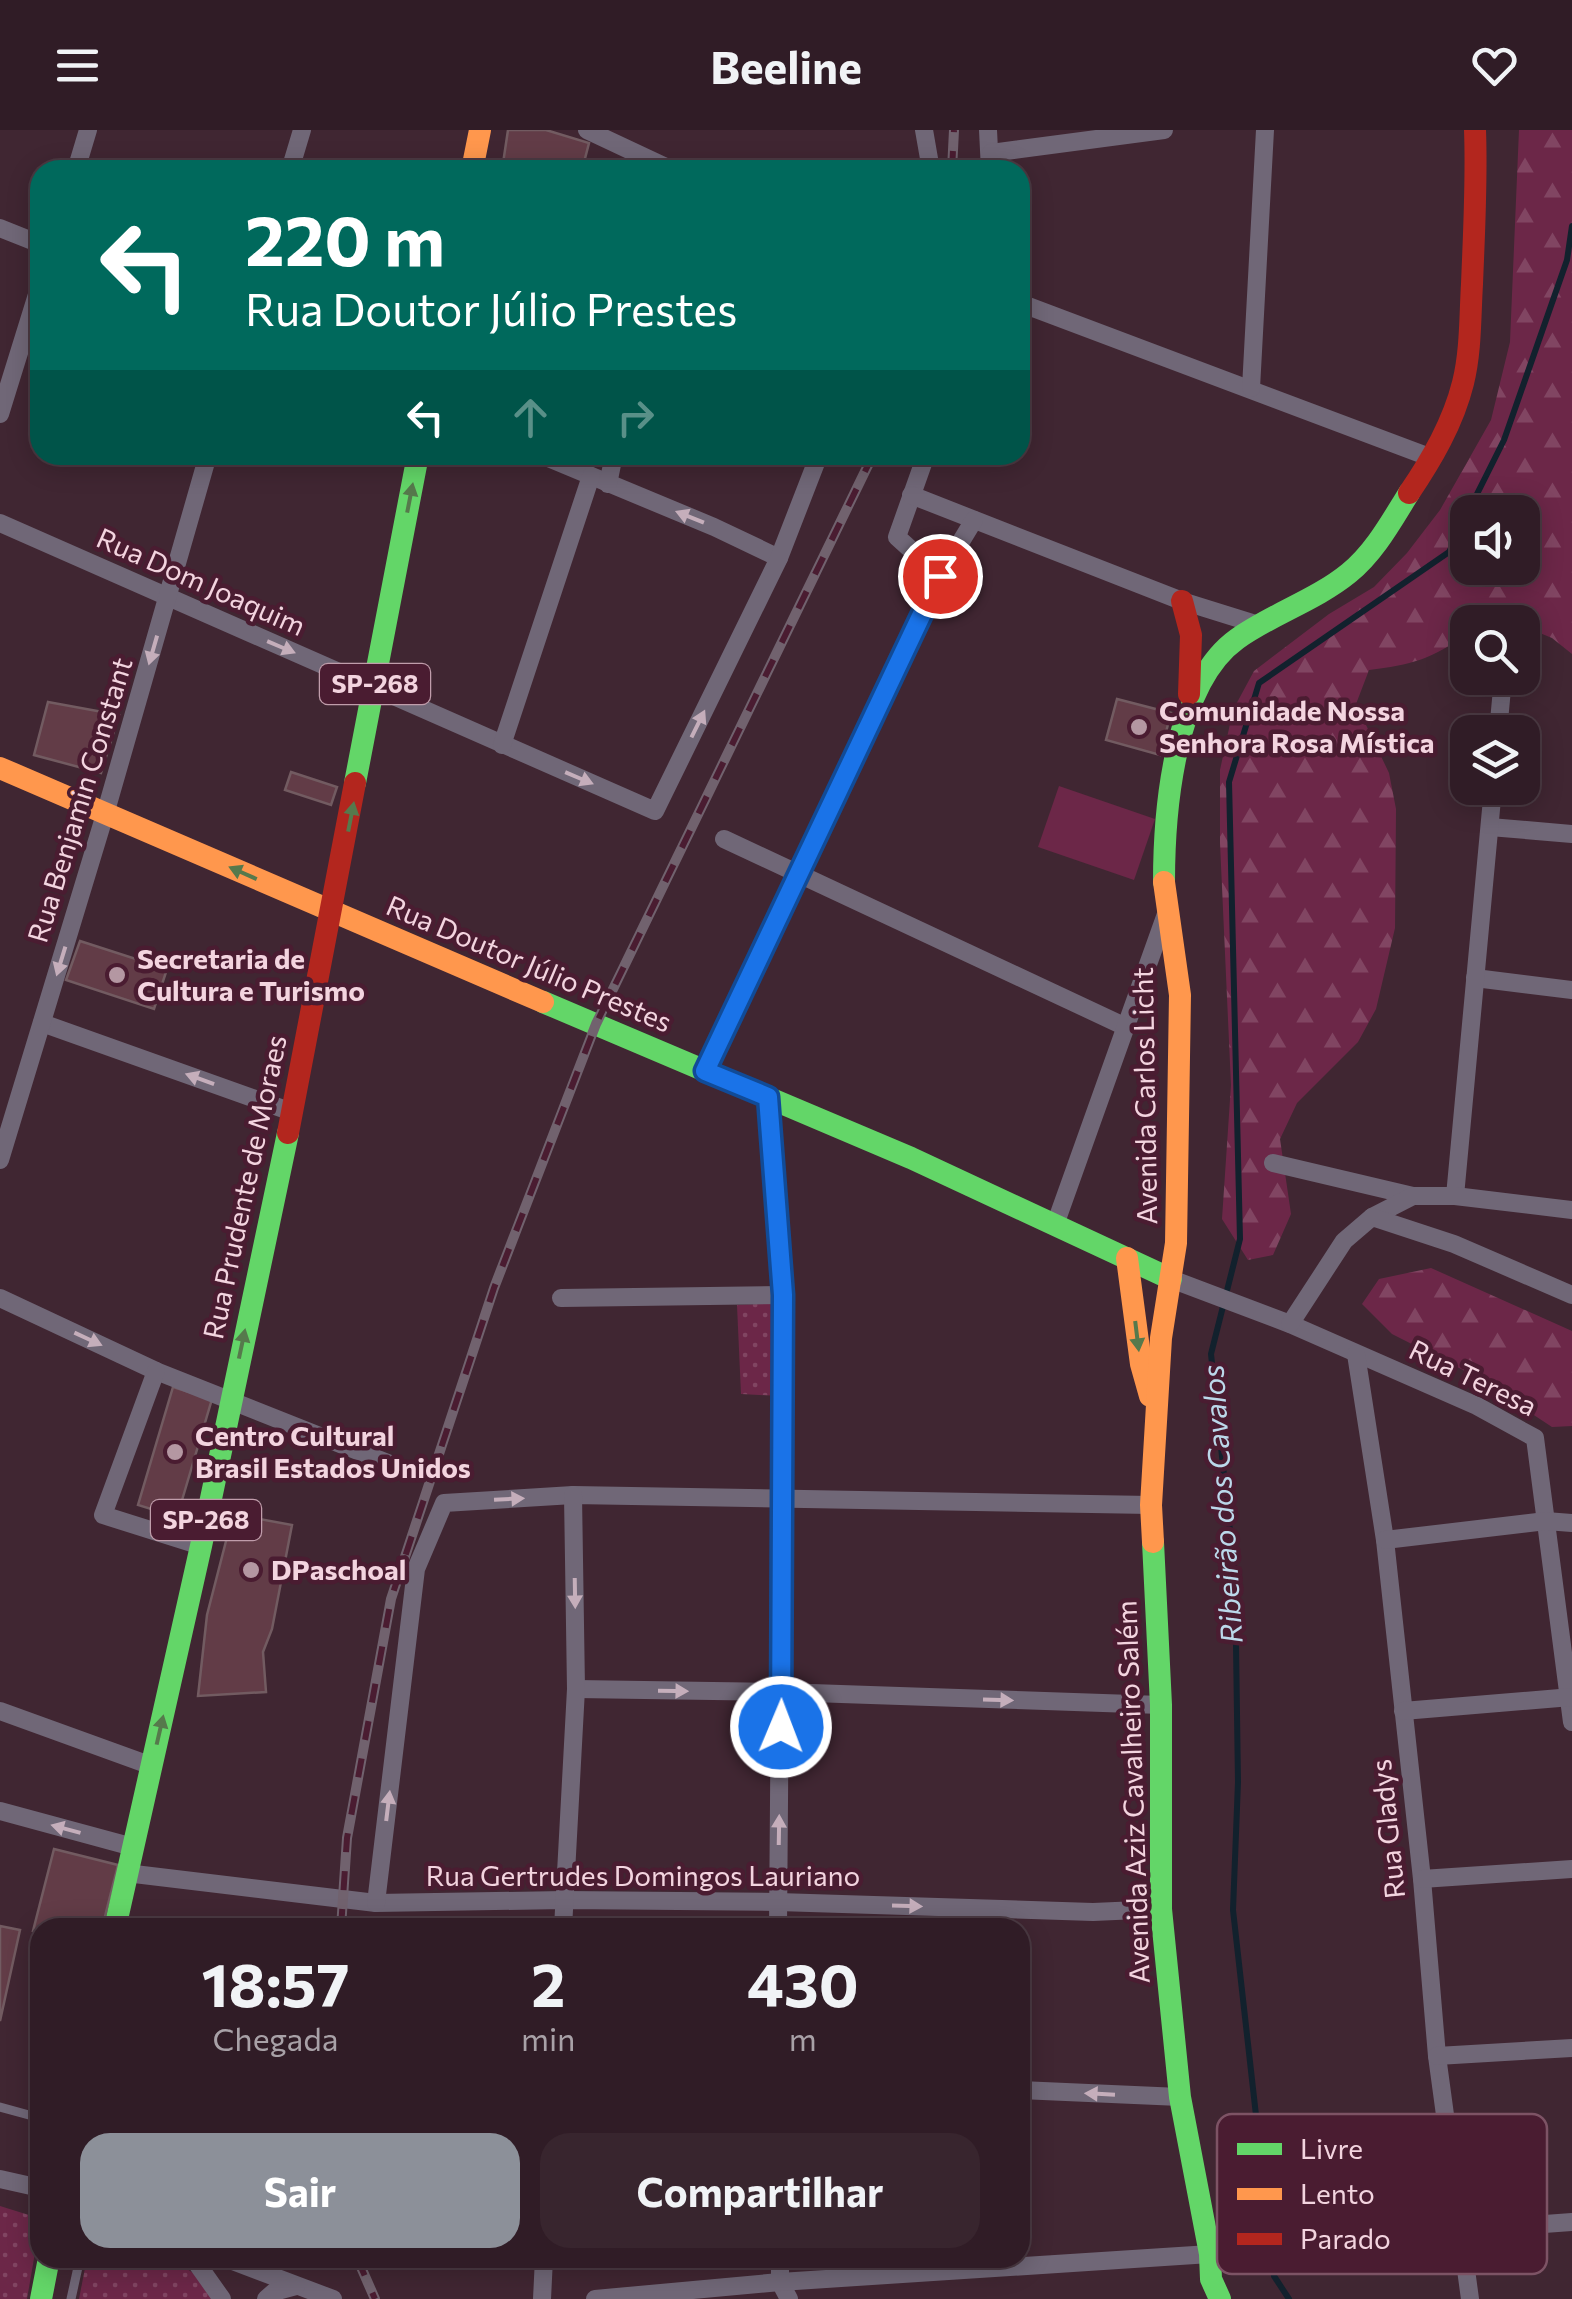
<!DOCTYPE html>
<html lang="pt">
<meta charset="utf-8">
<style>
body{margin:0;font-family:Commissioner,sans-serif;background:#38252e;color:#f1f3f6;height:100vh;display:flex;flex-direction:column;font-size:38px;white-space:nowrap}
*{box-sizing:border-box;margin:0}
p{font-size:32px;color:#a8a1a7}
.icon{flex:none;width:55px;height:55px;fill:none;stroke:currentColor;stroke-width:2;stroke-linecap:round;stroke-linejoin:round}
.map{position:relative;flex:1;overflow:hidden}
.drawer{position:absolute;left:30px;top:1788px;width:1000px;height:350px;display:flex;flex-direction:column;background:#301c26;border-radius:30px;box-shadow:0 5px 25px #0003,0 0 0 2px #4b3a43}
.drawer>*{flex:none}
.hud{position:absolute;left:30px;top:30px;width:1000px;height:305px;border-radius:30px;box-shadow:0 5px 25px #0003,0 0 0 2px #4b3a43;background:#00695c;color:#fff;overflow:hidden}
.fabs{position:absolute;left:1450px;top:365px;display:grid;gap:20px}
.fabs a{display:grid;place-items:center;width:90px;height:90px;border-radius:20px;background:#301c26;box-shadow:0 5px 25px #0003,0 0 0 2px #4b3a43;font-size:50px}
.pin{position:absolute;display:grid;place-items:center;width:85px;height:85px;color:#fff;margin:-42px;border:5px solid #fff;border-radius:50%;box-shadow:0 2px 10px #0007}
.me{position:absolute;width:110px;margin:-55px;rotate:1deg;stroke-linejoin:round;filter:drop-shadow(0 0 8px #0008)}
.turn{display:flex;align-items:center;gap:35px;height:210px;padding:0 50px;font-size:45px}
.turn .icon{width:130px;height:130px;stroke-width:2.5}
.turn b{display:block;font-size:70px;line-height:85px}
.lanes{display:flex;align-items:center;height:95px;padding:0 50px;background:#0003;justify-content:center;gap:50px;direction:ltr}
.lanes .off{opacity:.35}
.eta{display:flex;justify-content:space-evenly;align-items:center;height:170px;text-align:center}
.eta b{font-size:60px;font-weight:700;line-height:70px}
.button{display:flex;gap:20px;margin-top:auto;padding:20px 50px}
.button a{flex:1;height:115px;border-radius:30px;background:#8c9099;color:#fff;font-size:40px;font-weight:700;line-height:115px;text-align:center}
.button a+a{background:#38252e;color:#f1f3f6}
header{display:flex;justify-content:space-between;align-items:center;height:130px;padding:0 50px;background:#301c26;font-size:45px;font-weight:700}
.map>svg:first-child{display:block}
</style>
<header><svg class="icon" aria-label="menu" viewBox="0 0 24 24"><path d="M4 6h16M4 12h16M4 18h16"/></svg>Beeline<svg class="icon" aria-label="heart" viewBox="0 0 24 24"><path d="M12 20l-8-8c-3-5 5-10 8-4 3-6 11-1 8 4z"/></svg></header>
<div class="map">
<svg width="1572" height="2169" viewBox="0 0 1572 2169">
<defs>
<pattern id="forest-firs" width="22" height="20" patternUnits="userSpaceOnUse" patternTransform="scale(2.5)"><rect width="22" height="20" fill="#6c2748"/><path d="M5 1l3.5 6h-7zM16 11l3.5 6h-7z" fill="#814562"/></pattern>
<pattern id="park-dots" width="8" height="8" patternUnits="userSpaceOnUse" patternTransform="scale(2.5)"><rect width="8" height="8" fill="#6c2748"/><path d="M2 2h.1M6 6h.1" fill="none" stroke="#814562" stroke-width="1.8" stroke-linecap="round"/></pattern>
</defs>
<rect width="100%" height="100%" fill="#402632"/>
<g fill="url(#forest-firs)" fill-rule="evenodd">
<path d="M1519 0H1572V524L1552 508 1523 496 1522 492H1468L1467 503C1434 529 1410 535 1369 540L1356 574 1389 643 1396 679 1395 798 1376 879 1358 912 1297 973 1280 1009 1291 1084 1273 1125 1248 1130 1222 1089 1231 955 1220 713V640L1233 580 1254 541 1329 484 1374 457 1407 423 1440 380 1491 290 1510 212ZM1468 382H1522V438H1468Z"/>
<path d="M1431 1138 1572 1201V1296L1552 1297 1473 1245 1392 1204 1362 1174 1379 1149Z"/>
</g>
<g fill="url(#park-dots)">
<path d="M779 1173 780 1266 741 1264 737 1175Z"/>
<path d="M0 2076 32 2086 39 2099 27 2169H0Z"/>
<path d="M87 2128H170L204 2150 217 2169H79Z"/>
</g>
<path fill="#6c2748" d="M1059 656 1155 689 1134 750 1038 717Z"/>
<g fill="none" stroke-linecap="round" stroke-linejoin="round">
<g stroke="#12212d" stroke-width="6">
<path d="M1468 382 1504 310 1567 130 1572 96"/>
<path d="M1289 2169 1274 2146 1233 1780 1238 1652 1235 1447 1211 1224 1240 1109 1229 652 1259 553 1449 422 1468 384"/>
</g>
</g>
<g fill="#623c47" stroke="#725b61" stroke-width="2.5">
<path d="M508 0H546L589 13 582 40H502Z"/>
<path d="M1117 569 1171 583 1160 625 1106 610Z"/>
<path d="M48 572 119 585 101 643 34 625Z"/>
<path d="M291 642 337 657 331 675 285 660Z"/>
<path d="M80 811 167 839 154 879 66 850Z"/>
<path d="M173 1257 212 1269 177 1387 138 1375Z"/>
<path d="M233 1384 292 1395 272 1499 263 1522 266 1562 198 1566 207 1485Z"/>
<path d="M54 1719 118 1735 102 1798H40V1802L33 1801Z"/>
<path d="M0 1796 20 1800 0 1891Z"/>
</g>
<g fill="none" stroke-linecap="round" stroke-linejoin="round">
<g stroke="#706777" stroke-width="9">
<path d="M0 1977 40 1988"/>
<path d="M71 2169 80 2128"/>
</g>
<g stroke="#706777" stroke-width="18">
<path d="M587 0 672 40"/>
<path d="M924 0 931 40"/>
<path d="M988 0 990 40"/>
<path d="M991 23 1164 0"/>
<path d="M76 40 88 0"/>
<path d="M290 40 302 0"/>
<path d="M0 98 40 114"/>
<path d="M1020 173 1432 328"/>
<path d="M1251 258 1265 0"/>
<path d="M0 284 40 155"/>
<path d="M541 325 714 397 779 428"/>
<path d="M926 325 897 407 940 446"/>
<path d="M608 354 614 325"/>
<path d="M911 365 1182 471 1259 495"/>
<path d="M0 393 655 681 779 428 819 325"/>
<path d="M1498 602 1503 548"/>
<path d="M502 615 591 346"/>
<path d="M1490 697 1572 704"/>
<path d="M724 709 1126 897"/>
<path d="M1475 848 1572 860"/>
<path d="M42 893 292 982"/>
<path d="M705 941 940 446 974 390"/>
<path d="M768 967 783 1165 778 1798"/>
<path d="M0 1030 106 681 208 325"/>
<path d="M1273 1033 1413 1066"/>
<path d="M1455 1066 1493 658"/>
<path d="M1372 1087 1413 1066H1455L1572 1080"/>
<path d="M1055 1095 1166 784"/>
<path d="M1171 1149 1290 1194 1477 1276 1535 1308 1572 1592"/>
<path d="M0 1168 156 1241 393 1335"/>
<path d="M561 1168 783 1165"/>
<path d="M1290 1194 1344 1111 1372 1087 1454 1114 1572 1165"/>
<path d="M1356 1224 1385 1410 1422 1749 1437 1926 1470 2169"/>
<path d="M156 1241 103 1385 201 1416"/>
<path d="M1385 1410 1546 1391 1572 1393"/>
<path d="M576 1559 782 1562 1161 1575"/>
<path d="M0 1581 152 1636"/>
<path d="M1403 1581 1572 1567"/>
<path d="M0 1681 133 1717"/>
<path d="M126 1743 376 1773 564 1770 778 1772 1093 1782 1161 1779"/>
<path d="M1422 1749 1572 1739"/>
<path d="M376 1773 416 1439 444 1373 573 1365 1151 1375"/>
<path d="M563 1798 576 1559 573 1365"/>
<path d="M1437 1926 1572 1918"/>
<path d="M1020 1960 1180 1967"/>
<path d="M0 2049 40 2058"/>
<path d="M193 2128 222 2169"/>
<path d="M225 2128 333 2169"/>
<path d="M780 2128V2152L789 2169"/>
<path d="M266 2169 274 2162 296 2156"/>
<path d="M542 2169 544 2128"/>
<path d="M595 2169 780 2152 1210 2124 1248 2116 1572 2092"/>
</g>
<g stroke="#63d668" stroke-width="22">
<path d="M355 653 418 325"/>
<path d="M1164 752C1164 681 1174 554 1237 509 1272 484 1316 470 1349 443 1375 422 1392 390 1409 363"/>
<path d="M543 872 911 1028 1171 1149"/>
<path d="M1153 1412 1161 1575V1779L1180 1967 1210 2124 1211 2149 1220 2169"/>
<path d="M115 1798 201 1416 288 1003"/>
<path d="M41 2169 49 2128"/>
</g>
<g stroke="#ff974d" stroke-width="22">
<path d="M472 40 480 0"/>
<path d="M0 638 543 872"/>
<path d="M1127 1128 1141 1234 1150 1266"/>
<path d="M1153 1412 1151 1375 1161 1208 1176 1113 1180 865 1164 752"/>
</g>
<g stroke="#b3261e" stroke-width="22">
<path d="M1409 363C1432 329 1453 293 1463 253 1471 221 1470 186 1472 154 1474 102 1477 51 1475 0"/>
<path d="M1182 471 1191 505 1189 564"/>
<path d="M288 1003 355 653"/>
</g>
<defs>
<g id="rail">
<path d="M952 40 954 0"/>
<path d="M341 1798 347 1708 391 1469 494 1158 596 894 873 325"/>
<path d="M357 2128 375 2169"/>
</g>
</defs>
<use href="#rail" stroke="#71626e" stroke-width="10"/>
<use href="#rail" stroke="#4a1c31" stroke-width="6" stroke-dasharray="19" stroke-linecap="butt"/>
</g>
<defs><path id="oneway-solid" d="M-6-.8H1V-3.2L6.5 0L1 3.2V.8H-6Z" transform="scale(2.5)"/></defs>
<g fill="#56794c">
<use href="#oneway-solid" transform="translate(410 368) rotate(-79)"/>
<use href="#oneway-solid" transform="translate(351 687) rotate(-79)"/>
<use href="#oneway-solid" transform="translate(243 743) rotate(-156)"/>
<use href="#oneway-solid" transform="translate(1137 1206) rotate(83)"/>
<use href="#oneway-solid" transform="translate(242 1214) rotate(-78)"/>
<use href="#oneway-solid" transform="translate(160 1600) rotate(-77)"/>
</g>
<g fill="#c5aebb">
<use href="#oneway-solid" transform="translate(690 387) rotate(-158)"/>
<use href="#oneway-solid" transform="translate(281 517) rotate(23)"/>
<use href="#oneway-solid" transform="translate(153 520) rotate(106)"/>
<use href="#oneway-solid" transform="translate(698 594) rotate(-64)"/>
<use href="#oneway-solid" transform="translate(579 648) rotate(23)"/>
<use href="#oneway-solid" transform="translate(61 831) rotate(107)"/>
<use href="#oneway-solid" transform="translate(200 949) rotate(-160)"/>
<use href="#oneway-solid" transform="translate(88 1209) rotate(25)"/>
<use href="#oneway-solid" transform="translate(509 1369) rotate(-3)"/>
<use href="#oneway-solid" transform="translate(575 1463) rotate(89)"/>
<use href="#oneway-solid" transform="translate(673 1561) rotate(1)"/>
<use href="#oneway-solid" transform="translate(998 1570) rotate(2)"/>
<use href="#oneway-solid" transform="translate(388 1676) rotate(-83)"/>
<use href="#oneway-solid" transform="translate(66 1699) rotate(-165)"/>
<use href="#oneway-solid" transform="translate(779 1700) rotate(-89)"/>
<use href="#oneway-solid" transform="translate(907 1776) rotate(2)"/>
<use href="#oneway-solid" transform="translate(1100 1964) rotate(-177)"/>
</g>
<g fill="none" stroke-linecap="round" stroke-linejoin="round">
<defs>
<path id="route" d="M781 1597 783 1165 768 967 705 941 940 446"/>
</defs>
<use href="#route" stroke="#114b97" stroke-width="25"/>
<use href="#route" stroke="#1a73e8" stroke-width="18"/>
</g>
<g fill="#b497a2" stroke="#4a1c31" stroke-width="4">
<circle cx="1139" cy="597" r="10"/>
<circle cx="117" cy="845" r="10"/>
<circle cx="175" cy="1322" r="10"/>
<circle cx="251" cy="1440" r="10"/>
</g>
<g text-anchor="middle" stroke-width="9" stroke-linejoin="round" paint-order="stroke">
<g fill="#4a1c31" stroke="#c09dab" stroke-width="2.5">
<rect x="320" y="534" width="110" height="40" rx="8"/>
<rect x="151" y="1370" width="110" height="40" rx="8"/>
</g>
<g font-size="25" font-weight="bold" fill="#f3d4df">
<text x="375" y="563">SP-268</text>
<text x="206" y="1399">SP-268</text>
</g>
<g font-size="28" fill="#f3d4df" stroke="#4a1c31">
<text transform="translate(201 452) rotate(24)" y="10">Rua Dom Joaquim</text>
<text transform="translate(80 670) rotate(-73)" y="10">Rua Benjamin Constant</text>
<text transform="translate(529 834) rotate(23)" y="10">Rua Doutor Júlio Prestes</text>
<text transform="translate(1145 966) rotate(-91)" y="10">Avenida Carlos Licht</text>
<text transform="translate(245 1057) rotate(-78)" y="10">Rua Prudente de Moraes</text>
<text transform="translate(1473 1248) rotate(26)" y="10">Rua Teresa</text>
<text transform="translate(1133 1662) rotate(-92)" y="10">Avenida Aziz Cavalheiro Salém</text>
<text transform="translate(1388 1699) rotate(-96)" y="10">Rua Gladys</text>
<text x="643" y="1756">Rua Gertrudes Domingos Lauriano</text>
</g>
<g font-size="28" font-weight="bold" fill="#f3d4df" stroke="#4a1c31" text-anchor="start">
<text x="1159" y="591">Comunidade Nossa<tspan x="1159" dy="32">Senhora Rosa Mística</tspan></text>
<text x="137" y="839">Secretaria de<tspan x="137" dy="32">Cultura e Turismo</tspan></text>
<text x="195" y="1316">Centro Cultural<tspan x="195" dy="32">Brasil Estados Unidos</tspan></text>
<text x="271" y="1450">DPaschoal</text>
</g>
<g font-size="30" font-style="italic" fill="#bbd8ea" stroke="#4a1c31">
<text transform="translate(1223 1374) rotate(-94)" y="10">Ribeirão dos Cavalos</text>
</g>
</g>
<rect x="1217" y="1984" width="330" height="160" rx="15" fill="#4a1c31" stroke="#7d5365" stroke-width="2.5"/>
<rect x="1237" y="2013" width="45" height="12" fill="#63d668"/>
<rect x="1237" y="2058" width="45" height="12" fill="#ff974d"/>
<rect x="1237" y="2103" width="45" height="12" fill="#b3261e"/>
<g font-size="28" fill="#f3d4df">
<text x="1300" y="2029">Livre</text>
<text x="1300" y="2074">Lento</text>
<text x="1300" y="2119">Parado</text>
</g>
</svg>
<div class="fabs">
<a><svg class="icon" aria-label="sound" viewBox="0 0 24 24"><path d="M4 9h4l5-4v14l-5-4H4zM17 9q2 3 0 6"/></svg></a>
<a><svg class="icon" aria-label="search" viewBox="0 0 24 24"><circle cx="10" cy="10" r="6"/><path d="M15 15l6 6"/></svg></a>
<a><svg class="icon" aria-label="layers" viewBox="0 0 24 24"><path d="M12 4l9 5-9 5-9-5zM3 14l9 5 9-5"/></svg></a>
</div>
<div class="pin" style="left:940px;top:446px;background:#d93025"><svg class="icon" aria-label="arrive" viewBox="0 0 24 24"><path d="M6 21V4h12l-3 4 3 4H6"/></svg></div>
<svg class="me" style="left:781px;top:1597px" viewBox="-20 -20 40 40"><circle r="17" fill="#1a73e8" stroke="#fff" stroke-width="3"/><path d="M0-11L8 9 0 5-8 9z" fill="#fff"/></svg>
<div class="hud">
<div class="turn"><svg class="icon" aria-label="left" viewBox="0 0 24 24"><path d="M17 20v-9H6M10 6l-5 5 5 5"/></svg><div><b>220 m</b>Rua Doutor Júlio Prestes</div></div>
<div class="lanes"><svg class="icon" aria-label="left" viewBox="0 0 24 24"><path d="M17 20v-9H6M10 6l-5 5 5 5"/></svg><svg class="icon off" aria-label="ahead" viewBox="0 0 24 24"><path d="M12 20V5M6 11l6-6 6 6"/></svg><svg class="icon off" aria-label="right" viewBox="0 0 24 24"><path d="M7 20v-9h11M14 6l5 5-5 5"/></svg></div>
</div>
<section class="drawer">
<div class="eta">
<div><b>18:57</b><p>Chegada</p></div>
<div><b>2</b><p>min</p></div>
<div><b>430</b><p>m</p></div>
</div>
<div class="button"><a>Sair</a><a>Compartilhar</a></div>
</section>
</div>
